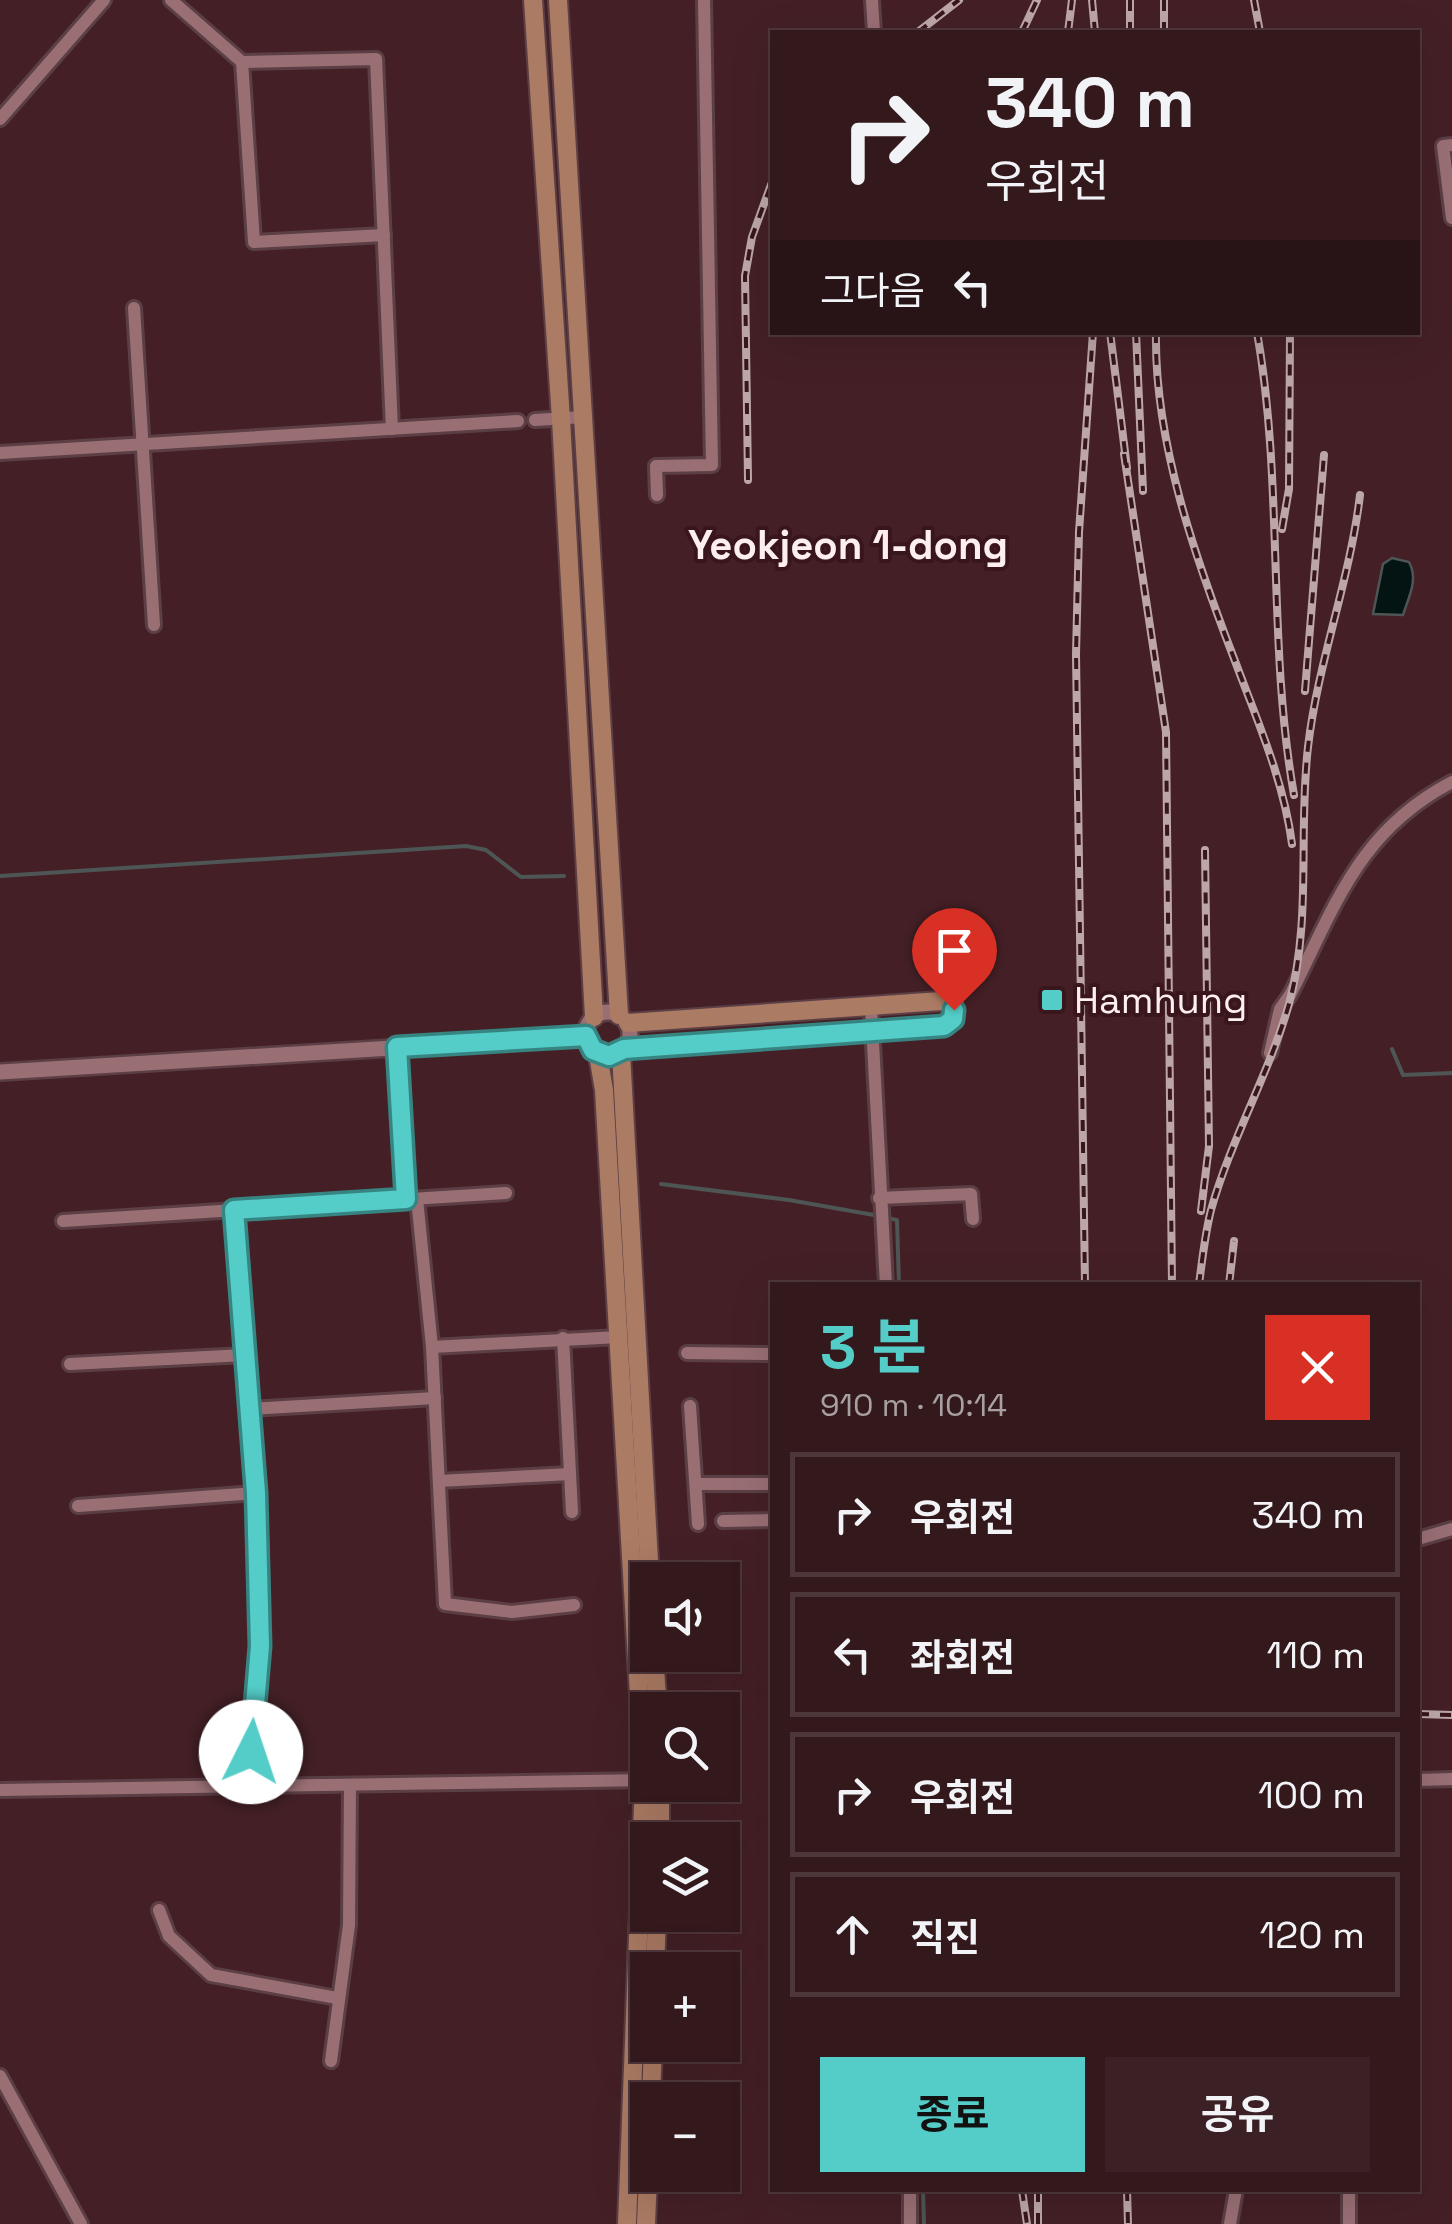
<!DOCTYPE html>
<html lang="ko">
<meta charset="utf-8">
<style>
body{margin:0;font-family:"Space Grotesk","Noto Sans KR",sans-serif;background:#3b2125;color:#f1f3f6;height:100vh;display:flex;flex-direction:column;font-size:38px;white-space:nowrap}
*{box-sizing:border-box;margin:0}
p{font-size:32px;color:#a9a0a3}
.icon{flex:none;width:55px;height:55px;fill:none;stroke:currentColor;stroke-width:2;stroke-linecap:round;stroke-linejoin:round}
.map{position:relative;flex:1;overflow:hidden}
.side{position:absolute;left:770px;top:1282px;width:650px;height:910px;display:flex;flex-direction:column;background:#33181c;border-radius:0px;box-shadow:0 10px 40px #0002,0 0 0 2px #4e373b}
.side>*{flex:none}
.top-card{position:absolute;left:770px;top:30px;width:650px;height:305px;border-radius:0px;box-shadow:0 10px 40px #0002,0 0 0 2px #4e373b;background:#33181c;color:#f1f3f6;overflow:hidden}
.controls{position:absolute;left:630px;top:1562px;display:grid;gap:20px}
.controls a{display:grid;place-items:center;width:110px;height:110px;border-radius:0px;background:#33181c;box-shadow:0 10px 40px #0002,0 0 0 2px #4e373b;font-size:50px}
.pin{position:absolute;display:grid;place-items:center;width:85px;height:85px;color:#fff;margin:-102px -42px;border-radius:50% 50% 50% 0;rotate:-45deg;box-shadow:0 0 10px #0007}
.pin .icon{rotate:45deg}
.me{position:absolute;width:110px;margin:-55px;rotate:4deg;stroke-linejoin:round;filter:drop-shadow(0 0 8px #0008)}
.turn{display:flex;align-items:center;gap:35px;height:210px;padding:0 50px;font-size:45px}
.turn .icon{width:130px;height:130px;stroke-width:2.5}
.turn b{display:block;font-size:70px;line-height:85px}
.then{display:flex;align-items:center;height:95px;padding:0 50px;background:#0003;gap:20px;font-size:38px}
.round{display:grid;place-items:center;flex:none;width:105px;height:105px;border-radius:0px;background:#3b2125}
.head{display:flex;align-items:center;justify-content:space-between;height:170px;padding:0 50px}
h1{font-size:60px;font-weight:700;line-height:75px;color:#54cdc8}
.button{display:flex;gap:20px;margin-top:auto;padding:20px 50px}
.button a{flex:1;height:115px;border-radius:0px;background:#54cdc8;color:#111;font-size:40px;font-weight:700;line-height:115px;text-align:center}
.button a+a{background:#3b2125;color:#f1f3f6}
ul{padding:0;list-style:none}
li{display:flex;align-items:center;gap:30px;height:125px;margin:0 20px 15px;padding:0 30px;border:5px solid #4e373b;border-radius:0px}
li div{flex:1}
li b{display:block;font-size:38px}
li em{font-style:normal}
.map>svg:first-child{display:block}
</style>
<div class="map">
<svg width="1452" height="2224" viewBox="0 0 1452 2224">
<rect width="100%" height="100%" fill="#442026"/>
<path fill="#031413" stroke="#4e5555" stroke-width="2.5" d="M1392 558 1409 562C1419 580 1408 598 1403 615L1373 614 1383 564Z"/>
<g fill="none" stroke-linecap="round" stroke-linejoin="round">
<g stroke="#4e5555" stroke-width="4">
<path d="M0 876 466 846 486 850 521 877 564 876"/>
<path d="M1392 1049 1403 1075 1452 1073"/>
<path d="M661 1184 789 1200 874 1215"/>
<path d="M887 1218 897 1220 899 1285"/>
<path d="M923 2190 924 2224"/>
</g>
<defs>
<g id="minor">
<path d="M171 0 242 62 376 59 392 429"/>
<path d="M872 0 874 32"/>
<path d="M242 62 254 242 384 235"/>
<path d="M0 119 104 0"/>
<path d="M1452 145 1443 146 1452 218"/>
<path d="M134 308 154 625"/>
<path d="M535 420 584 417"/>
<path d="M0 453 518 421"/>
<path d="M657 495 656 466 712 465 704 0"/>
<path d="M871 1006 886 1285"/>
<path d="M397 1047 406 1199"/>
<path d="M1270 1053 1280 1009 1290 995C1335 907 1358 831 1452 782"/>
<path d="M879 1198 971 1194 973 1219"/>
<path d="M417 1199 432 1347 445 1604 512 1612 574 1605"/>
<path d="M234 1210C245 1354 263 1499 259 1643 258 1691 252 1739 249 1787"/>
<path d="M63 1221 506 1193"/>
<path d="M563 1338 572 1512"/>
<path d="M432 1347 619 1337"/>
<path d="M687 1353 772 1354"/>
<path d="M70 1364 245 1355"/>
<path d="M690 1406 698 1524"/>
<path d="M250 1409 435 1398"/>
<path d="M439 1481 570 1474"/>
<path d="M696 1484H772"/>
<path d="M78 1506 256 1493"/>
<path d="M723 1521 772 1520"/>
<path d="M1418 1539 1452 1529"/>
<path d="M1418 1780 1452 1779"/>
<path d="M0 1790 648 1780"/>
<path d="M159 1910 169 1936 211 1975 337 1998"/>
<path d="M331 2061 349 1925 350 1785"/>
<path d="M0 2076 81 2224"/>
<path d="M910 2190V2224"/>
<path d="M1230 2224 1236 2190"/>
<path d="M1349 2224V2190"/>
</g>
<g id="tertiary">
<circle cx="608" cy="1034" r="22"/>
<path d="M0 1072 586 1036"/>
</g>
<g id="secondary">
<path d="M533 0 561 419 594 1017"/>
<path d="M558 0 619 1015"/>
<path d="M625 1049 944 1027 951 1022 954 1015 949 1003 941 1001 628 1023"/>
<path d="M621 1053 650 1580"/>
<path d="M598 1055 604 1090 644 1781 627 2224"/>
<path d="M654 1655 658 1710"/>
<path d="M660 1840V1785"/>
<path d="M655 1970 657 1915"/>
<path d="M651 2100 653 2045"/>
<path d="M646 2224 648 2175"/>
</g>
</defs>
<use href="#minor" stroke="#5b3f45" stroke-width="18"/>
<use href="#tertiary" stroke="#5b3f45" stroke-width="20"/>
<use href="#secondary" stroke="#5b3f45" stroke-width="22"/>
<use href="#minor" stroke="#996f74" stroke-width="12"/>
<use href="#tertiary" stroke="#996f74" stroke-width="15"/>
<use href="#secondary" stroke="#ac7b64" stroke-width="18"/>
<defs>
<g id="rail">
<path d="M1092 0 1095 32"/>
<path d="M1130 0V32"/>
<path d="M1164 0V32"/>
<path d="M1254 0 1260 32"/>
<path d="M918 32 959 0"/>
<path d="M1022 32 1037 0"/>
<path d="M1068 32 1072 0"/>
<path d="M1110 332 1127 468"/>
<path d="M1136 332 1143 491"/>
<path d="M1156 332C1154 442 1196 560 1235 661 1257 720 1284 781 1292 844"/>
<path d="M1257 332C1284 485 1267 642 1294 795"/>
<path d="M1124 454 1166 732 1172 1285"/>
<path d="M748 480 745 276 752 237 772 182"/>
<path d="M1282 529 1289 489 1290 332"/>
<path d="M1305 691 1324 455"/>
<path d="M1201 1211 1209 1146 1205 850"/>
<path d="M1085 1285 1076 654 1079 532 1093 332"/>
<path d="M1199 1285C1202 1260 1205 1234 1211 1210 1231 1139 1269 1074 1289 1004 1312 920 1298 833 1308 747 1318 661 1350 580 1360 495"/>
<path d="M1229 1285 1234 1241"/>
<path d="M1418 1714 1452 1715"/>
<path d="M1022 2190 1027 2224"/>
<path d="M1127 2190 1128 2224"/>
<path d="M1038 2224V2190"/>
</g>
</defs>
<use href="#rail" stroke="#bca6a8" stroke-width="8"/>
<use href="#rail" stroke="#39161c" stroke-width="4" stroke-dasharray="11" stroke-linecap="butt"/>
</g>
<g fill="none" stroke-linecap="round" stroke-linejoin="round">
<defs>
<path id="route" d="M251 1752 260 1646 256 1493 234 1210 406 1199 397 1047 586 1036 593 1050 609 1056 624 1049 944 1026 953 1019 954 1010"/>
</defs>
<use href="#route" stroke="#378582" stroke-width="25"/>
<use href="#route" stroke="#54cdc8" stroke-width="18"/>
</g>
<rect fill="#54cdc8" stroke="#39161c" stroke-width="4" x="1040" y="988" width="24" height="24" rx="5"/>
<g text-anchor="middle" stroke-width="8" stroke-linejoin="round" paint-order="stroke">
<g font-size="38" fill="#fdeeef" stroke="#39161c" text-anchor="start">
<text x="1074" y="1013">Hamhung</text>
</g>
<g font-size="40" font-weight="bold" fill="#fdeeef" stroke="#39161c">
<text x="848" y="559">Yeokjeon 1-dong</text>
</g>
</g>
</svg>
<div class="controls">
<a><svg class="icon" aria-label="sound" viewBox="0 0 24 24"><path d="M4 9h4l5-4v14l-5-4H4zM17 9q2 3 0 6"/></svg></a>
<a><svg class="icon" aria-label="search" viewBox="0 0 24 24"><circle cx="10" cy="10" r="6"/><path d="M15 15l6 6"/></svg></a>
<a><svg class="icon" aria-label="layers" viewBox="0 0 24 24"><path d="M12 4l9 5-9 5-9-5zM3 14l9 5 9-5"/></svg></a>
<a>+</a>
<a>−</a>
</div>
<div class="pin" style="left:954px;top:1010px;background:#d93025"><svg class="icon" aria-label="arrive" viewBox="0 0 24 24"><path d="M6 21V4h12l-3 4 3 4H6"/></svg></div>
<svg class="me" style="left:251px;top:1752px" viewBox="-20 -20 40 40"><circle r="19" fill="#fff"/><path d="M0-13L10 11 0 6-10 11z" fill="#54cdc8"/></svg>
<div class="top-card">
<div class="turn"><svg class="icon" aria-label="right" viewBox="0 0 24 24"><path d="M7 20v-9h11M14 6l5 5-5 5"/></svg><div><b>340 m</b>우회전</div></div>
<div class="then">그다음<svg class="icon" aria-label="left" viewBox="0 0 24 24"><path d="M17 20v-9H6M10 6l-5 5 5 5"/></svg></div>
</div>
<section class="side">
<div class="head"><div><h1>3 분</h1><p>910 m · 10:14</p></div><a class="round" style="background:#d93025;color:#fff"><svg class="icon" aria-label="close" viewBox="0 0 24 24"><path d="M6 6l12 12M18 6L6 18"/></svg></a></div>
<ul>
<li><svg class="icon" aria-label="right" viewBox="0 0 24 24"><path d="M7 20v-9h11M14 6l5 5-5 5"/></svg><div><b>우회전</b></div><em>340 m</em></li>
<li><svg class="icon" aria-label="left" viewBox="0 0 24 24"><path d="M17 20v-9H6M10 6l-5 5 5 5"/></svg><div><b>좌회전</b></div><em>110 m</em></li>
<li><svg class="icon" aria-label="right" viewBox="0 0 24 24"><path d="M7 20v-9h11M14 6l5 5-5 5"/></svg><div><b>우회전</b></div><em>100 m</em></li>
<li><svg class="icon" aria-label="ahead" viewBox="0 0 24 24"><path d="M12 20V5M6 11l6-6 6 6"/></svg><div><b>직진</b></div><em>120 m</em></li>
</ul>
<div class="button"><a>종료</a><a>공유</a></div>
</section>
</div>
